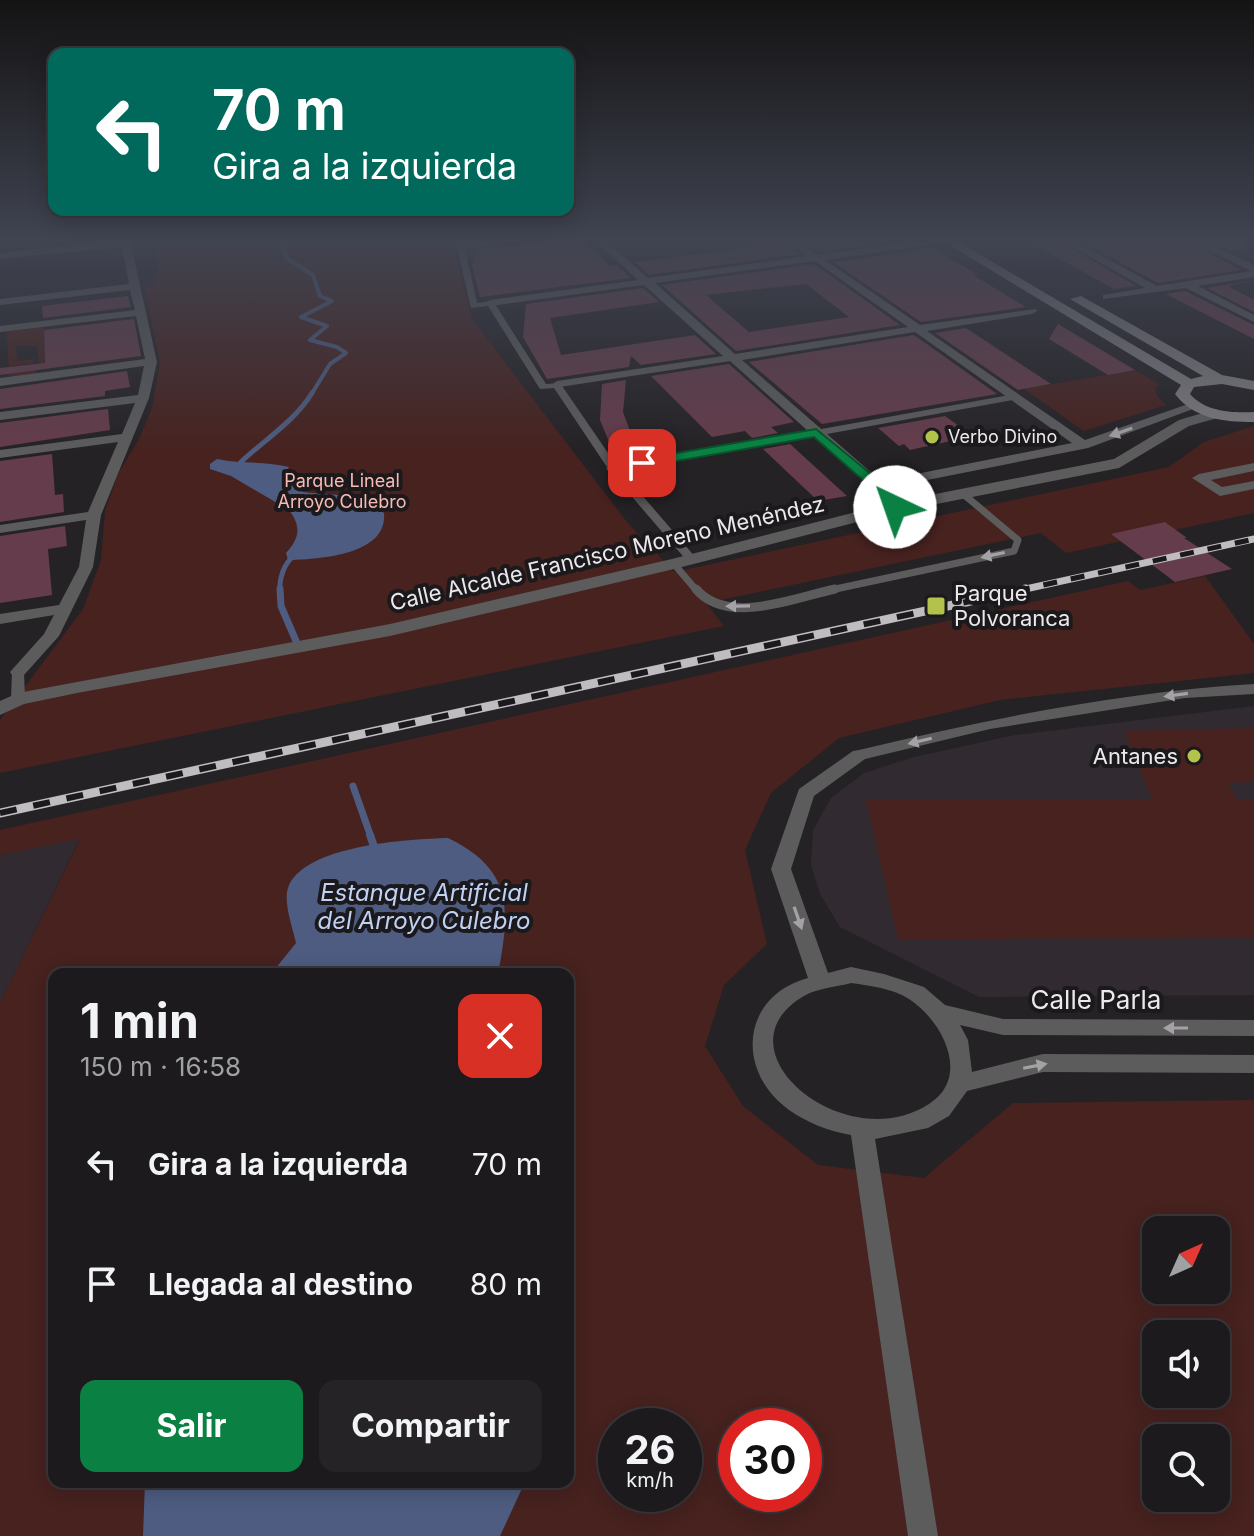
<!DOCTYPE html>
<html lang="es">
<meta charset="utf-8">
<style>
body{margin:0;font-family:Inter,sans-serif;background:#252325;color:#f1f3f6;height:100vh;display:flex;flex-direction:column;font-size:30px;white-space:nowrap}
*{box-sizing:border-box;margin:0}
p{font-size:26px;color:#a0a1a3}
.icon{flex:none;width:44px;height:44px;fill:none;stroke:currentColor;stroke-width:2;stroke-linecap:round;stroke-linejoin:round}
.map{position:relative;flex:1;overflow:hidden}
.details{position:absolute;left:48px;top:968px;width:526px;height:520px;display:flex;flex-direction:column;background:#1c1a1c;border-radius:16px;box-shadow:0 4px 20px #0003,0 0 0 2px #3a383b}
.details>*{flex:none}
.guide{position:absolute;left:48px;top:48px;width:526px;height:168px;border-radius:16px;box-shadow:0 4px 20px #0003,0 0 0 2px #3a383b;background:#00695c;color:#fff;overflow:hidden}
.needle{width:52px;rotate:45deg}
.controls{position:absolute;left:1142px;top:1216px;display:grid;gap:16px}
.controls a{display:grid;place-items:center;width:88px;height:88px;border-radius:16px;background:#1c1a1c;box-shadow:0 4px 20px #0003,0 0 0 2px #3a383b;font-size:40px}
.speed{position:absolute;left:598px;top:1408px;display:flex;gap:16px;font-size:40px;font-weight:700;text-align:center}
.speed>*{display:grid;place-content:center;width:104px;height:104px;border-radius:50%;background:#1c1a1c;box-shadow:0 4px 20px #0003,0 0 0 2px #3a383b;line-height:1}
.speed small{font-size:20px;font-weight:400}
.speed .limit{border:12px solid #d22;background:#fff;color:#111}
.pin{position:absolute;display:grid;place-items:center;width:68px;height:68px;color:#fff;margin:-34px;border-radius:16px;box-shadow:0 4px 12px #0006}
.me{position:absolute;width:88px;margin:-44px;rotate:318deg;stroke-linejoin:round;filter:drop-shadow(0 0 6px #0008)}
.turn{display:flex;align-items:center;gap:28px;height:168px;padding:0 32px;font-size:36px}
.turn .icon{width:104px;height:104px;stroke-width:2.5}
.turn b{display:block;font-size:56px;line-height:68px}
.round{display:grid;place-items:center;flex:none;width:84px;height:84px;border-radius:16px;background:#252325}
.head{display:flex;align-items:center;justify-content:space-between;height:136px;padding:0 32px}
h1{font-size:48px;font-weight:700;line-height:60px}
.button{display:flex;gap:16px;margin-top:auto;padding:16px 32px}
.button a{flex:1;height:92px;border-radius:16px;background:#0b8043;color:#fff;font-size:32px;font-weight:700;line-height:92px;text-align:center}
.button a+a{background:#252325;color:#f1f3f6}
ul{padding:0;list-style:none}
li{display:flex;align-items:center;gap:24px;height:120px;padding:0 32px}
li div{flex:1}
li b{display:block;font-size:30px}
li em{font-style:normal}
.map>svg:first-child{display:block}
</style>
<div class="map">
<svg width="1254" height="1536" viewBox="0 0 1254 1536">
<rect width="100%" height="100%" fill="#252225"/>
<g fill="#312a31">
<path d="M1254 706V995L979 997 840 927 820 894 811 865 813 830 831 798 864 773 914 757 1015 735Z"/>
<path d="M80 838 0 1003V855Z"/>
</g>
<g fill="#47221f" fill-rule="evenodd">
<path d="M153 238H510L453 246 472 319 627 522 674 572 1169 467 1204 442 1254 426V513L1066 553 1041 533 706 603 724 626 0 773V720L83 609 101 560 105 511 118 474 139 439 152 408 160 363 145 289 154 285 159 271Z"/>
<path d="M44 327 45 364H39L37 346H16L17 361 34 359V363L11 366 12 371 36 369V374L9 377 7 331Z"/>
<path d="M1135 370 1159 384 1155 389 1157 396 1166 405 1084 431 1024 389Z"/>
<path d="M1205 576 1254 644V673L1000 700 839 738 771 793 745 850 767 944 724 985 705 1046 743 1106 818 1165 924 1178 1013 1103 1254 1100V1536H0V1003L80 839 0 855V830L1128 581 1140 590ZM54 974H568V1482H54ZM1156 1230H1216V1290H1156ZM1156 1334H1216V1394H1156ZM616 1426H684V1494H616ZM736 1426H804V1494H736ZM1156 1438H1216V1498H1156Z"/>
<path d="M1254 728V782L1228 783 1237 799 1254 800V938L898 939 866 800 1152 799 1124 731Z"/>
</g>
<g fill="#4d5c80">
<path d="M217 459C241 464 264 461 289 467L287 470 295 486 303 492C336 496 356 491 384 513 388 556 316 559 288 560L286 553C299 539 302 527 289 510L231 476 210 469V464Z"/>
<path d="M448 838C514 870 510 910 498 974H271L296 943C293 929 283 902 288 888 303 845 409 839 448 838Z"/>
<path d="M145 1482H525L500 1536H143Z"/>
</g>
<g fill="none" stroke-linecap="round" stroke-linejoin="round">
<path stroke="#4d5c80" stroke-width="4" d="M293 238 284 245 286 258 313 275 320 296 332 301 301 317 327 326 310 340 337 347 346 353 330 364 311 395"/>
<g stroke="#4d5c80" stroke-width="5">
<path d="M245 470 240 463C264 440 295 421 312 393"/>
<path d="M280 591C279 579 284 563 294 556"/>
</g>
<g stroke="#4d5c80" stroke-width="7">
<path d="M280 589 281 606 296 641"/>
<path d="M353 786 371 837"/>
</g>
<path stroke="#4d5c80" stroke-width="8" d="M370 835 376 852"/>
</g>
<g fill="#653c4b" fill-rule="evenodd">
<path d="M580 238 610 266 617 265 631 278 480 297 472 265 476 250Z"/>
<path d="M742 238H780L800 254 649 275 635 262 754 247Z"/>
<path d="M799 238H916L819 252Z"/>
<path d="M1022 238H1054L1136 286 1114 289Z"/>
<path d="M1075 238H1181L1241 270 1158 283Z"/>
<path d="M1204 238H1244L1245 249 1232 251Z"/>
<path d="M932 248 977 274 973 275 1026 307 921 322 833 262Z"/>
<path d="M814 264 900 325 736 351 662 285ZM806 284 849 317 749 332 706 295Z"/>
<path d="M1254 280 1228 286 1254 300V312L1207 288Z"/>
<path d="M643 288 659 302 550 318 561 355 695 335 716 354 641 365 631 356 629 367 547 379 523 337 526 304Z"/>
<path d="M1185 291 1254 325V339L1166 294Z"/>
<path d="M128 296 131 307 43 318 42 306Z"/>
<path d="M134 319 141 356 0 375V368L45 363 44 330Z"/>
<path d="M1058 324 1135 370 1108 375 1049 339Z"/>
<path d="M966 328 1010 357 1051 384 1018 390 935 333Z"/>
<path d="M914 335 997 394 822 424 749 362Z"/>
<path d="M729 364 794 422 771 427 778 433 752 438 745 431 712 437 651 376Z"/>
<path d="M127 371 130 387 105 391V396L0 409V389Z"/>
<path d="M626 380 623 412 637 450 614 454 600 420 602 384Z"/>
<path d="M108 409 110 430 0 447V423Z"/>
<path d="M945 416 973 436 910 450 904 444 899 446 878 428Z"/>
<path d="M790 444 847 496 818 501 763 449Z"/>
<path d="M52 454 55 495 63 494 64 512 0 522V461Z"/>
<path d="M1165 522 1187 538H1184L1232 569 1175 582 1111 534Z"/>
<path d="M65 526 67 546 48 549 52 595 0 603V536Z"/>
</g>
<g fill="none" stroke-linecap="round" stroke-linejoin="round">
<g stroke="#5c5c5d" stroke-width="7">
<path d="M674 564 697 591"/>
<path d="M826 591 1014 551 1018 540 962 493"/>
</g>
<path stroke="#5c5c5d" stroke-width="9" d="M696 589C727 626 793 598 835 589"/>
<g fill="#5c5c5d" fill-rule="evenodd">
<path d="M450 238H458L463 244 511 238H533L465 249 477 303 493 301 546 384 560 383 617 466 696 558V562H688L609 470 554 388 540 389 488 306 471 308 457 247Z"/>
<path d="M1015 394 1020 397 1018 399 816 436 811 433 816 430Z"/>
<path d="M18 668 24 672 25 699 18 703 11 699 12 672Z"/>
</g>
<g fill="#5c5c5d" fill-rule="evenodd">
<path d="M133 238H147L131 245 157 362 149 398 101 515 93 567 59 636 24 675H12L10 672 44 634 54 615 0 624V614L59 605 79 567 86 520 0 533V525L88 512 118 442 0 458V450L122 434 135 403 0 420V412L138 395 144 366 0 386V378L145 359 136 316 0 332V326L135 310 130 290 0 305V299L129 284 122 247 0 259V253Z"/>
<path d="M592 238H603L648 278 808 256 783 238H794L818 255 940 238H976L960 246 949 242 825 260 920 325 1036 309 1037 311 1032 314 927 331 1085 440 1191 403 1201 406 1088 448 887 488 902 507 895 511 890 510 873 489 815 437 608 471 606 468 613 464 808 431 730 361 553 388 551 385 557 381 723 356 644 285 490 306 485 303 490 300 638 280ZM815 261 908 327 735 354 655 283ZM915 332 1072 443 881 481 742 360Z"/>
<path d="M1057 238H1069L1157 286 1251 271 1184 238H1197L1254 265V277L1198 286 1254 315V322L1186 288 1103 299V295L1145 288Z"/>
<path d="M1254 463V471L1211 480 1222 487 1254 481V489L1220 496 1192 478 1199 474Z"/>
<path d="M1254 684V694L1185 698 990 729 865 759 814 796 791 869 828 973 851 967 884 974 924 987 945 1005 1003 1019 1254 1020V1036L1003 1035 960 1025 968 1040 972 1072 1043 1054 1254 1055V1073L1043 1072 967 1091 949 1116 928 1128 875 1139 938 1536H908L851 1135C828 1131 808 1123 789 1110 735 1071 741 996 808 978L771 869 799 789 853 751 859 750C989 719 1120 692 1254 684ZM851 983C870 986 892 988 909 999 942 1020 972 1077 929 1104 844 1159 713 1049 804 996 817 988 837 987 851 983Z"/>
</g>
<path fill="#5c5c5d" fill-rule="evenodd" d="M1216 409 1221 411V417L1189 426 1119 468 896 512 674 569 390 636 77 693 24 704 0 715V701L18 693 390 624 672 559 895 502 1114 459 1179 420Z"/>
<path fill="#7c7b7e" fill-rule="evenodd" d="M938 238H952L1191 379 1203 376 1070 299 1081 296 1222 375 1254 381V390L1222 384 1194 387 1190 394C1206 412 1231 413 1254 412V422C1224 422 1194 419 1175 394L1181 385Z"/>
<defs>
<path id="rail-far1" d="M1016 591 1254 539"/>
<path id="rail" d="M0 813 1026 589"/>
</defs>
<use href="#rail-far1" stroke="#c0bdc0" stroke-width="7"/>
<use href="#rail" stroke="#c0bdc0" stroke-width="9"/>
<use href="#rail-far1" stroke="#1b191b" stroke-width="5" stroke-dasharray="14" stroke-linecap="butt"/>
<use href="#rail" stroke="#1b191b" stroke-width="6" stroke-dasharray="17" stroke-linecap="butt"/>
</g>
<defs><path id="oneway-solid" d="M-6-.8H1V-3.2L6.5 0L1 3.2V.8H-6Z" transform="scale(2)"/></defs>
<g fill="#a4a2a4">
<use href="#oneway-solid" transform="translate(1121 432) rotate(161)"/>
<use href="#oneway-solid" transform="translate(993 555) rotate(168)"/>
<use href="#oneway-solid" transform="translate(738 606) rotate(179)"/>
<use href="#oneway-solid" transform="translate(1176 695) rotate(172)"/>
<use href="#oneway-solid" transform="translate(920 741) rotate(167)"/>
<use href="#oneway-solid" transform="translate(798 918) rotate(71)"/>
<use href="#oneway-solid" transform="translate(1176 1028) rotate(-180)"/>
<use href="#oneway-solid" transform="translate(1035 1066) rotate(-11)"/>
</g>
<linearGradient id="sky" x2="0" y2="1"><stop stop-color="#141314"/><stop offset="0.53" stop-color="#404451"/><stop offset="1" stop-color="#404451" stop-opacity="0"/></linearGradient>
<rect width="1254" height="453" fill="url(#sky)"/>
<path fill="#0b8043" stroke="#07532c" stroke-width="2" d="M816 429 882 483 902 507 900 510H890L873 489 814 437 642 467 636 463 642 459Z"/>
<g fill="#b3c24b" stroke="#1b191b" stroke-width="3">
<circle cx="932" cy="437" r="8"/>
<rect x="926" y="596" width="20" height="20" rx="4"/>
<circle cx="1194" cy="756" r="8"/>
</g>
<g text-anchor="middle" stroke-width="8" stroke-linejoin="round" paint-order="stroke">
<g font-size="18" fill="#ebe9eb" stroke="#1b191b" text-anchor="start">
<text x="948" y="443">Verbo Divino</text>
</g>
<g font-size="18" fill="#f9bab3" stroke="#1b191b">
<text x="342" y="487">Parque Lineal<tspan x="342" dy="21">Arroyo Culebro</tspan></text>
</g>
<g font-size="22" fill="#ebe9eb" stroke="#1b191b">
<text transform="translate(607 553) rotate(-13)" y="8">Calle Alcalde Francisco Moreno Menéndez</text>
</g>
<g font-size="22" fill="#ebe9eb" stroke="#1b191b" text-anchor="start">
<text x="954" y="601">Parque<tspan x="954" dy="25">Polvoranca</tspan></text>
<text x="1178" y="764" text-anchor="end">Antanes</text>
</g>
<g font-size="24" font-style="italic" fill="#c0d1f6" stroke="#1b191b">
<text x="424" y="901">Estanque Artificial<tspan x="424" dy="28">del Arroyo Culebro</tspan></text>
</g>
<g font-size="26" fill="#ebe9eb" stroke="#1b191b">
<text x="1096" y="1009">Calle Parla</text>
</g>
</g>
</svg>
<div class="controls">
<a><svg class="needle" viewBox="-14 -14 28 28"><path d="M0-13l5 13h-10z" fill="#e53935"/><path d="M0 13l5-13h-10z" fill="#a0a1a3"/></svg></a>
<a><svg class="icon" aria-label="sound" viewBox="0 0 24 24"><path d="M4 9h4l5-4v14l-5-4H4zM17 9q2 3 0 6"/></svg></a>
<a><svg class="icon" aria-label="search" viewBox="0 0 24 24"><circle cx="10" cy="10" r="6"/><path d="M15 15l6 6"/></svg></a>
</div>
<div class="speed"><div>26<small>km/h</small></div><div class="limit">30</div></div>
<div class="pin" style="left:642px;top:463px;background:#d93025"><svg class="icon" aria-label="arrive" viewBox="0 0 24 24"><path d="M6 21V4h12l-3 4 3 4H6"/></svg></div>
<svg class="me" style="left:895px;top:507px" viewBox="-20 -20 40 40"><circle r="19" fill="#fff"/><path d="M0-13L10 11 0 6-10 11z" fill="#0b8043"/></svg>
<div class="guide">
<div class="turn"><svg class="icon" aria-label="left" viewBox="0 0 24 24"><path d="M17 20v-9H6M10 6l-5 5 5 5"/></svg><div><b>70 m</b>Gira a la izquierda</div></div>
</div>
<section class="details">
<div class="head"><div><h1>1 min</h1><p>150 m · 16:58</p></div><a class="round" style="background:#d93025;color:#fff"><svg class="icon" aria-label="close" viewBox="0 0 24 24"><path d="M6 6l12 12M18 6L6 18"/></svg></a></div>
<ul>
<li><svg class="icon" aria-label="left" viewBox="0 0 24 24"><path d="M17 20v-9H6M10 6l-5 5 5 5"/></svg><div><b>Gira a la izquierda</b></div><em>70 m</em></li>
<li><svg class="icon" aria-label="arrive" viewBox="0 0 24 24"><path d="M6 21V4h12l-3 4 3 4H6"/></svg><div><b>Llegada al destino</b></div><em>80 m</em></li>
</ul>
<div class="button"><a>Salir</a><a>Compartir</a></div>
</section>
</div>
